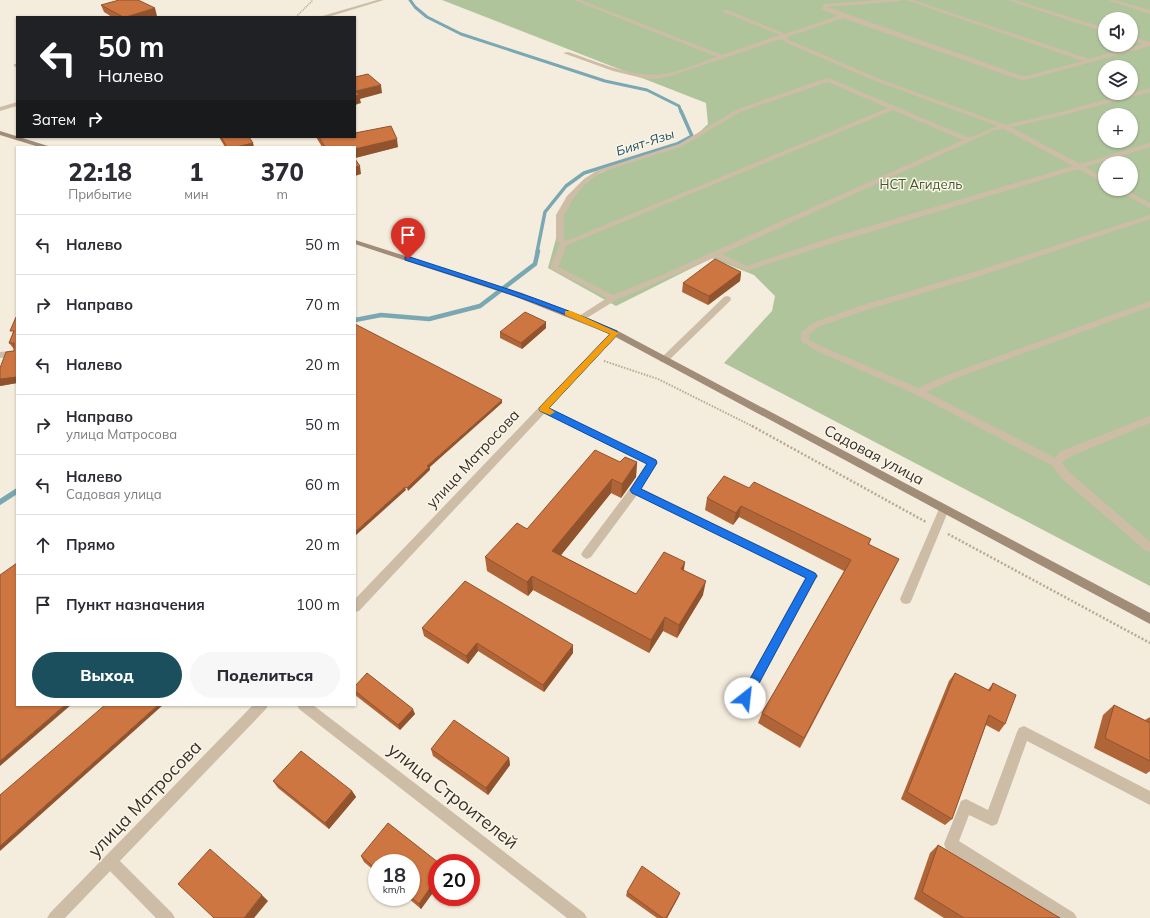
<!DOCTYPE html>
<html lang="ru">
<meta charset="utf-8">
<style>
body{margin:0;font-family:Mulish,sans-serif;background:#f7f7f7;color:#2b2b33;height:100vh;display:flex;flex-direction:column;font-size:15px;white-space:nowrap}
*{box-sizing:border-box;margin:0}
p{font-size:13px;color:#7c7c81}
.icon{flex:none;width:22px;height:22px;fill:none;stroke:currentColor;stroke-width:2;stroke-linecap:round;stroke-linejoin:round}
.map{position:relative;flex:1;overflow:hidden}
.drawer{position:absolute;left:16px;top:146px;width:340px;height:560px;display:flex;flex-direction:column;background:#fff;border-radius:0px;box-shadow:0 1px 3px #0004}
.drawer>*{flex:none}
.banner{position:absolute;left:16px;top:16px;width:340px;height:122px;border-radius:0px;box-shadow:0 1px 3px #0004;background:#202124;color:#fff;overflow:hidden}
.buttons{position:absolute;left:1098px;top:12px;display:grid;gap:8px}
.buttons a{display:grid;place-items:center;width:40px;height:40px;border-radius:50%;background:#fff;box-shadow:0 1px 3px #0004;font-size:20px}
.speed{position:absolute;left:368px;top:854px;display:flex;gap:8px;font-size:20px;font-weight:700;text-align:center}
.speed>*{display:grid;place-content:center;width:52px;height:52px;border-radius:50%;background:#fff;box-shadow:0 1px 3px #0004;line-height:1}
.speed small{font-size:10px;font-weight:400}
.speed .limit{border:6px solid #d22;background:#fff;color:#111}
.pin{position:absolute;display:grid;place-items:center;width:34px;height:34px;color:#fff;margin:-41px -17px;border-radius:50% 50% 50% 0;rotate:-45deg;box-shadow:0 0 4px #0007}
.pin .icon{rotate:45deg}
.me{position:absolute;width:44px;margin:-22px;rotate:29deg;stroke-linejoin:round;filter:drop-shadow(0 0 3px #0008)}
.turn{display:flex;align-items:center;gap:14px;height:84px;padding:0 16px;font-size:18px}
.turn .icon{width:52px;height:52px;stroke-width:2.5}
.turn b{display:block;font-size:28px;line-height:34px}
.then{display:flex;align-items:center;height:38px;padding:0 16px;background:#0003;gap:8px;font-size:15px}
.eta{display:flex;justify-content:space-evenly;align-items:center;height:68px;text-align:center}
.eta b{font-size:24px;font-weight:800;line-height:28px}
.cta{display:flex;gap:8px;margin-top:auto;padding:8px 16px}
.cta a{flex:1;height:46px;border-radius:24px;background:#1b4f5d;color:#fff;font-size:16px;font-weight:800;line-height:46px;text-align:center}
.cta a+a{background:#f7f7f7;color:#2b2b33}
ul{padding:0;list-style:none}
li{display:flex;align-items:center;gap:12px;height:60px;padding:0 16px;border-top:1px solid #e1e1e2}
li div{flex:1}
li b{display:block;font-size:15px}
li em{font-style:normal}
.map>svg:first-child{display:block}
</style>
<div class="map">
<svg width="1150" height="918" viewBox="0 0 1150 918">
<rect width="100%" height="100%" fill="#f4ecdc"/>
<path fill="#b0c49b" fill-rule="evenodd" d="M442 0H1150V586L724 363 772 311 775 296 754 275 712 258 616 306 548 268 564 209 578 190 594 176 622 163 690 141 708 124 706 103ZM1105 19H1131V45H1105ZM1105 67H1131V93H1105ZM1105 115H1131V141H1105ZM1105 163H1131V189H1105Z"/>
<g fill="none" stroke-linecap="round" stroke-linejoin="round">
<path stroke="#79a8b3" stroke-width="3" d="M410 0 415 7 427 17 461 34 605 81 647 90 679 106 681 112"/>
<path stroke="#79a8b3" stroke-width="3.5" d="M537 252 545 212 566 186 584 173 677 144 692 136 681 111"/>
<path stroke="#79a8b3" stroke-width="4.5" d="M355 320 381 315 429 319 480 306 535 264 538 251"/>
<path stroke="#79a8b3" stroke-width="5.5" d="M0 502 17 491"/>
<path stroke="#b9a891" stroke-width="1.5" stroke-dasharray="1 1" stroke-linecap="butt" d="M296 17 313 0"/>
<path stroke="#b9a891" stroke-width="2" stroke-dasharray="1.5 1.5" stroke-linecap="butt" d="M604 361 658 379 754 427"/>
<g stroke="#b9a891" stroke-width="2.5" stroke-dasharray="2 2" stroke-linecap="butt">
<path d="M752 426 926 522"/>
<path d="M948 534 1150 643"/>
</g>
<g fill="#cdbda7" fill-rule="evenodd">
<path d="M574 0H580L722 55 780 35 723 12V10H727L785 34 838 16 822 9 824 4 879 0H903L901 1 827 7 1022 76H1027L1083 61 906 0H913L1089 59 1143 44 1131 40V36L1133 37 1150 42V46L1029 79 1021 80 843 18 787 37 789 40 877 78 1005 125 1057 113 1150 88V92L1060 116 1011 127 1080 164 1150 143V147L1085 167 1105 178V183L1078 169 830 244 747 271 716 257 616 300 582 321 578 318 579 316 607 298 550 268 560 244 556 238V215L567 196 584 179 598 170 679 144 736 110 820 80 829 78 969 138 998 126 873 80 785 42 781 39 667 77 654 79 642 78 613 71 563 53 568 52C596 61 634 79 664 74 681 71 700 63 717 57ZM828 82 888 108 566 241 564 238V215L573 199 588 181 602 172 683 146 740 112ZM893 110 963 140 655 278 613 295 558 267 567 245ZM1004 129 1073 166 824 240 747 266 722 254 995 130Z"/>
<path d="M1007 0H1014L1105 28V32Z"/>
<path d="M1108 0H1115L1150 10V14Z"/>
<path d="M14 64H17V68L14 66Z"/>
<path d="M1115 189H1124L1150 203V208Z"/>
<path d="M1150 215V219L980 276 866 310 818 327 809 334V340L823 347 918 388 950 374 1150 301V307L956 378 926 392 1055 458 1059 452 1150 416V423L1067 458 1062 463 1069 472 1150 542V552L1146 551 1061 478 1053 466 915 394 817 351 801 341V333L812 323 860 306 974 272Z"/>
<path d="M727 296 730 297 731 299 730 301 667 362H661L660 360 661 358 724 297Z"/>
<path d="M543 406 656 460 657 463 641 488 816 573 818 576 816 579 749 702 745 704 741 702 739 698 741 694 805 578 637 495 591 557 587 559 583 557 581 554 583 551 631 487 646 464 540 411 538 409 540 407Z"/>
<path d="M944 505 948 506 949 509 912 599 910 603 906 604 902 603 900 599 939 509 940 506Z"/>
</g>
<g fill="#cdbda7" fill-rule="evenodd">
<path d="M377 0H384L328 17H319Z"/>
<path d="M17 102V106L0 111V107Z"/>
<path d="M17 350V356L0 358V352Z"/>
<path d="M297 705H313L584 913 587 918H567L299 709Z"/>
<path d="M1024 726 1150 791V805L1027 741 997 824 992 826 969 815 959 841 1074 913 1077 918H1055L946 849 944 844 961 801 966 799 988 810 1017 732 1019 728Z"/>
<path d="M111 855 116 857 172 913 175 918H156L106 867 104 862 106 857Z"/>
</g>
<g fill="#cdbda7" fill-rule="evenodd">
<path d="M615 330 618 331 619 333 618 335 359 611 355 612V599L612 331Z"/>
<path d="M253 705H268L266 709 65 918H47L50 913Z"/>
</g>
<g fill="#a18c78" fill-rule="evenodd">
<path d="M0 131 48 146 49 147H39L0 135Z"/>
<path d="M355 240 522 293 618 331 1150 613V624L612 335 516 297 355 244Z"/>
</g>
</g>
<g fill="#b06538">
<path d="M101 5 157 16 153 17H112L104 12Z"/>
<path d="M219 137H249L254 147H225Z"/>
<path d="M316 137H355L398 147 355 158V147H322Z"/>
<path d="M741 272 740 281 708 305 682 292 683 283Z"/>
<path d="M17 317V383L0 386 14 351V349L9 343 12 335Z"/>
<path d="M546 328 522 349 500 338V332Z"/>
<path d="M620 462H637L636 477 621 498 611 493 561 555 636 594 685 562 684 570 703 595 677 638 663 631 649 653 533 590 528 596 487 571 485 557 527 529Z"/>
<path d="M749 488 871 539 869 545 899 559 800 748 758 723 762 713 844 571 739 517 733 525 705 510 707 498Z"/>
<path d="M422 628 573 653 544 692 478 651 468 664 424 636Z"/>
<path d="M955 673 988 690 993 683 1005 724 999 732 986 725 952 819 945 825 901 799 949 681Z"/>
<path d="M355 686 415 714 400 730 355 695Z"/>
<path d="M1114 705 1145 720 1150 717V771L1146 774 1094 748 1103 715Z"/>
<path d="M431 749 509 758 510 765 488 795 433 756Z"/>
<path d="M273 781 352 791 356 797 329 829 278 788Z"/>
<path d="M938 845 1060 918H944L914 899 930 853Z"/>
<path d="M361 856 437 863V887L421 909 407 897H411L377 863V873L364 862Z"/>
<path d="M627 892 679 896 667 918H657L626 896Z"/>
</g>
<g fill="#90532e">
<path d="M155 8 157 16 153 17H126Z"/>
<path d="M381 85 382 93 360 99 361 103 355 105 356 91Z"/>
<path d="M397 139 398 147 355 158V149Z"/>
<path d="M253 143 254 147H236Z"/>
<path d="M360 166 361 174 355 176V167Z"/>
<path d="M741 272 740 281 708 305 709 296Z"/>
<path d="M546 322V328L522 349 521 343Z"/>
<path d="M17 377V383L0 386V379Z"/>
<path d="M502 400V403L430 467V470L408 491 407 488 427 466Z"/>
<path d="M637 462 636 477 621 498 622 484Z"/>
<path d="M612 479 611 493 553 565 552 551Z"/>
<path d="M405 487 406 490 355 536V532Z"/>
<path d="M741 506 739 517 733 525 736 513Z"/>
<path d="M685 562 682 576 681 569Z"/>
<path d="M532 576 533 590 528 596 527 582Z"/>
<path d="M706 581 703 595 677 638 679 625Z"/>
<path d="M665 617 663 631 649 653 651 640Z"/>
<path d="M477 643 478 651 468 664 466 656Z"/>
<path d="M573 645V653L544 692 543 685Z"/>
<path d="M65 705H71L0 766V761Z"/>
<path d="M158 705H163L0 851V846Z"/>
<path d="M413 709 415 714 400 730 398 725Z"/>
<path d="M509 758 510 765 488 795 486 788Z"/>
<path d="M352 791 356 797 329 829 325 823Z"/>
<path d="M437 878V887L421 909 419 904Z"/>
<path d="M680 893 679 896 667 918H666Z"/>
<path d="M262 895 268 901 254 918H244Z"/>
</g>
<g fill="#cd7641" stroke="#90532e">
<path d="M119 0H138L155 8 126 17H123L101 5Z"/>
<path d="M368 74 381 85 356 91 359 95 355 96V77Z"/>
<path d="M391 126 397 139 355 149V147H325L319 137H355V133Z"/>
<path d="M221 137H249L253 143 236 147H227Z"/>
<path d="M355 159 360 166 355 167Z"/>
<path d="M715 259 741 272 709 296 683 283Z"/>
<path d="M525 312 546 322 521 343 500 332Z"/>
<path d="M16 317H17V377L0 379V368L6 352 14 351V343H9L14 331H10Z"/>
<path d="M355 324 502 400 427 466 429 467 407 488 405 487 355 532Z"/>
<path d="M595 450 620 462 625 457 637 462 622 484 612 479 552 551 636 594 664 552 685 562 681 569 706 581 679 625 665 617 651 640 532 576 527 582 485 557 517 523 527 529Z"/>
<path d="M724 476 749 488 754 482 871 539 868 544 899 559 804 738 762 713 851 560 741 506 736 513 707 498Z"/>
<path d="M17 563V705H65L0 761V575Z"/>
<path d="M465 581 573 645 543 685 477 643 466 656 422 628Z"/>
<path d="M367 673 413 709 398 725 355 691V686Z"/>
<path d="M955 673 990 691 993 683 1016 695 1005 724 989 715 952 819 907 792Z"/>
<path d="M105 705H158L0 846V795Z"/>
<path d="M1114 705 1150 723V761L1105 738Z"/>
<path d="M454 720 509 758 486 788 431 749Z"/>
<path d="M301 751 352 791 325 823 273 781Z"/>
<path d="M388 823 439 863H437V878L419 904 411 897V863H377V870L361 856Z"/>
<path d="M938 845 1060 918H964L922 892Z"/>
<path d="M210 849 262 895 244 918H214L178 884Z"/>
<path d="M642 866 680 893 666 918H663L627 892Z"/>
</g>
<path fill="#1a73e8" stroke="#114b97" d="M405 257H410C480 280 550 301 617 331V335L549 408 656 460 657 463 641 489 815 573 817 576 815 579 749 702 745 704 741 702 739 698 741 695 806 578 632 493 630 490 647 464 540 411 539 409 540 407 610 334C544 303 474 282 405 260Z"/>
<path fill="#f59e0b" d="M565 311H571L619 333 549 408 555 412 550 415 540 411 539 409 540 407 610 334 565 315Z"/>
<g text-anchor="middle" stroke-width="3" stroke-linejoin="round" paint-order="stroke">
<g font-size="13" font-style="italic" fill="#1b4f5d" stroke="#fbf5e9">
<text transform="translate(645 142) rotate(-18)" y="5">Бият-Язы</text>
</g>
<g font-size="13" fill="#41592a" stroke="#fbf5e9">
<text x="921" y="189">НСТ Агидель</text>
</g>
<g font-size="15" fill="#393028" stroke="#fbf5e9">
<text transform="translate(874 455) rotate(28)" y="5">Садовая улица</text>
<text transform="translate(473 459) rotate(-47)" y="5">улица Матросова</text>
</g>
<g font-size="18" fill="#393028" stroke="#fbf5e9">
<text transform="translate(453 796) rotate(38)" y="6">улица Строителей</text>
<text transform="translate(145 799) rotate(-46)" y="6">улица Матросова</text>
</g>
</g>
</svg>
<div class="buttons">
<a><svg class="icon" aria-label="sound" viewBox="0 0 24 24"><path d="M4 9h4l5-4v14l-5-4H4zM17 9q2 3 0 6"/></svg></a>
<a><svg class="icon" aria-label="layers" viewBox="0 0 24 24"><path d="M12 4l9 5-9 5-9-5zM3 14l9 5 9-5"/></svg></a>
<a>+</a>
<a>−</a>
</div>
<div class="speed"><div>18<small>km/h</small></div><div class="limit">20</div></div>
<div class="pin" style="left:408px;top:259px;background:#d93025"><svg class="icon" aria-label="arrive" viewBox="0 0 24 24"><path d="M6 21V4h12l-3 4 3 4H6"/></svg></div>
<svg class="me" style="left:745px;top:698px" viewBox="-20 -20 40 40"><circle r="19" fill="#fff"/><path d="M0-13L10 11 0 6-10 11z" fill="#1a73e8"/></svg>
<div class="banner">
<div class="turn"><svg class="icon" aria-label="left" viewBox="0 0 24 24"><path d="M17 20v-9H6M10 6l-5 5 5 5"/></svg><div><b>50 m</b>Налево</div></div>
<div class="then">Затем<svg class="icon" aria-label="right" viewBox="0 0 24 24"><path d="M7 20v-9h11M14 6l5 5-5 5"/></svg></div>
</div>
<section class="drawer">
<div class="eta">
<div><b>22:18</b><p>Прибытие</p></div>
<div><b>1</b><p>мин</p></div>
<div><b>370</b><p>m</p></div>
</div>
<ul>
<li><svg class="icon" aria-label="left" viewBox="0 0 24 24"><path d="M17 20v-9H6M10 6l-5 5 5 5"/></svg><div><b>Налево</b></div><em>50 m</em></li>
<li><svg class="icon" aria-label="right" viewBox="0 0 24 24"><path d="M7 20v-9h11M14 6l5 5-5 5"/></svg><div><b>Направо</b></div><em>70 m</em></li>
<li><svg class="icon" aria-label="left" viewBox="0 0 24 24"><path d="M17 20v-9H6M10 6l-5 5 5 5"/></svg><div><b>Налево</b></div><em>20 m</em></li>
<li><svg class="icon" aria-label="right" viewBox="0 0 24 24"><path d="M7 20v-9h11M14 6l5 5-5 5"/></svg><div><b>Направо</b><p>улица Матросова</p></div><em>50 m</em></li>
<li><svg class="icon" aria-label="left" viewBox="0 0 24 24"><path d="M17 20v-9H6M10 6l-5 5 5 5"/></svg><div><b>Налево</b><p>Садовая улица</p></div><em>60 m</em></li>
<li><svg class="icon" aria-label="ahead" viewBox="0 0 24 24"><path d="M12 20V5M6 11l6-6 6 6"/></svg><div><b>Прямо</b></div><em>20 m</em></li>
<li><svg class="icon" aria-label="arrive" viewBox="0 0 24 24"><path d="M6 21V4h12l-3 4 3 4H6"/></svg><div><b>Пункт назначения</b></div><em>100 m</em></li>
</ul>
<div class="cta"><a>Выход</a><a>Поделиться</a></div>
</section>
</div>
